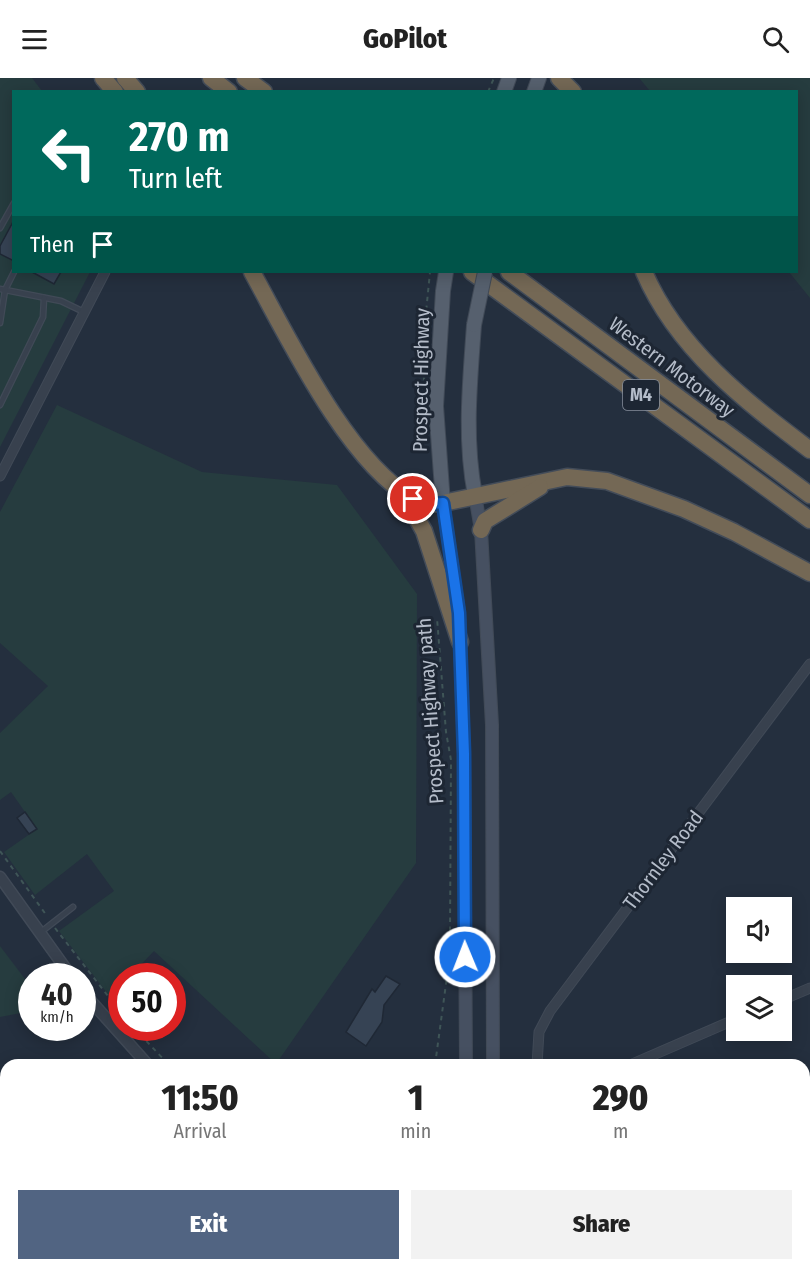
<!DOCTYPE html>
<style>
body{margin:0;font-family:"Fira Sans Condensed",sans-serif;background:#f2f2f2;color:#222;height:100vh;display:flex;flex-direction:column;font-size:22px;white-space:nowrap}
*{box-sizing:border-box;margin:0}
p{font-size:20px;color:#767676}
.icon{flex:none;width:33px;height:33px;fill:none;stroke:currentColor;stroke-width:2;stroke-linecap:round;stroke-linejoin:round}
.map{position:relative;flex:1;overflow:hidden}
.panel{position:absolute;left:0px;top:981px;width:810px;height:212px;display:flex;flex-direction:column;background:#fff;border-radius:18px 18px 0 0;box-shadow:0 3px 15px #0003}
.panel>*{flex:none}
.guide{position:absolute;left:12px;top:12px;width:786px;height:183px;border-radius:0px;box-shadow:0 3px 15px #0003;background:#00695c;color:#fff;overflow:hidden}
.buttons{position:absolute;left:726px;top:819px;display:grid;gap:12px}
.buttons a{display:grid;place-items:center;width:66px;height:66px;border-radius:0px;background:#fff;box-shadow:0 3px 15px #0003;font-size:30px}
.speed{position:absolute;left:18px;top:885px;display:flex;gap:12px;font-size:30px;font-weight:700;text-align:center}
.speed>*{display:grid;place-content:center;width:78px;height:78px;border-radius:50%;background:#fff;box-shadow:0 3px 15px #0003;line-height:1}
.speed small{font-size:15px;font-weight:400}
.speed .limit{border:9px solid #d22;background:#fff;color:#111}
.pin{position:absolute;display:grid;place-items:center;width:51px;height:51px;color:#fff;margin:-26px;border:3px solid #fff;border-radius:50%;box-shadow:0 2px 6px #0007}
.me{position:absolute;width:66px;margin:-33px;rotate:359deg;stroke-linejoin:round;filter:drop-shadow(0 0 4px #0008)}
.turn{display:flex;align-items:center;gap:21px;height:126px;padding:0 18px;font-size:27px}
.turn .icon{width:78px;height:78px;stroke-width:2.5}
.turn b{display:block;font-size:42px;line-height:51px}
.then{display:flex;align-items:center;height:57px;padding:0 18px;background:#0003;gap:12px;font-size:22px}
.eta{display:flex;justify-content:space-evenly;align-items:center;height:102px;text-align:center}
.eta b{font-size:36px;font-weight:800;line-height:42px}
.cta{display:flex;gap:12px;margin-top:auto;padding:12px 18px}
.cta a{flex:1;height:69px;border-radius:0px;background:#516482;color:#fff;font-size:24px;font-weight:800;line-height:69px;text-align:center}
.cta a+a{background:#f2f2f2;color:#222}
header{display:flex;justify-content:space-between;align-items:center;height:78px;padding:0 18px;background:#fff;font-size:27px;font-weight:800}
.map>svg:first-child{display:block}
</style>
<header><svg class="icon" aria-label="menu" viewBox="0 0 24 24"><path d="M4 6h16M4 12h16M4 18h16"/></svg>GoPilot<svg class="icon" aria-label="search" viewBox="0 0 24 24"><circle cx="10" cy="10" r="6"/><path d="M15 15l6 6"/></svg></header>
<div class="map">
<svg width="810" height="1192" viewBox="0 0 810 1192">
<rect width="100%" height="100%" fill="#242f3e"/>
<g fill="#263c3f">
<path d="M0 0H32L42 13 14 14V194H90L0 369Z"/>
<path d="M639 0H810V220L789 194H796V14L650 13Z"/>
<path d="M57 327 202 394 337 407 417 516 416 785 276 986 154 873 130 898H122L121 908 111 920 59 853 114 813 87 776 35 817 4 774 37 751 11 714 0 722V655L48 608 0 565V434Z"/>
<path d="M0 868 31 909V933L0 939Z"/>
<path d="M60 1187V1186L176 1187 175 1192H56Z"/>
</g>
<g fill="#364354" stroke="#1f2835" stroke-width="1.5">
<path d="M14 142V183L0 176V168Z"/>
<path d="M32 194H61L54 206Z"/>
<path d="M25 734 37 751 29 756 17 740Z"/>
<path d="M386 898 400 906 384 927 382 944 366 968 346 954 372 911 375 914Z"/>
</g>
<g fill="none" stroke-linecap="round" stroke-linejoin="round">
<defs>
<g id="service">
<path d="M0 150 14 125"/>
<path d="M0 211 61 223 84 234"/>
<path d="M0 245 5 212 14 194"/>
<path d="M0 327 43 239 44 220"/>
<path d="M41 854 73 829"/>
<path d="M804 1149 810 1154"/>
<path d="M645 1186 649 1192"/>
</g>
<g id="minor">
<path d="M0 398 105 194"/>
<path d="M782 922 810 910"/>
<path d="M537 987 539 954 550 933 810 586"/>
<path d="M630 987 736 941"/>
<path d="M23 1192 28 1186"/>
<path d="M280 1192 282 1186"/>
</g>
<g id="tertiary">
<path d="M0 799 71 898"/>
<path d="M82 913 148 987"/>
</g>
<g id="secondary">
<path d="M475 417 481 452 492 647 493 987"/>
<path d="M443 425 459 535 464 676 466 987"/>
<path d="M471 1186 472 1192"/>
<path d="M502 1186V1192"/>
</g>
<g id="primary">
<path d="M504 14 509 0"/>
<path d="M534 14 539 0"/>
<path d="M474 247C470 304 464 360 475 417"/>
<path d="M443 425 436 328 443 213 446 194"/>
</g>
<g id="motorway">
<path d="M103 0 115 14"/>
<path d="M125 0 137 14"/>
<path d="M211 0 229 14"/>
<path d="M245 0 264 14"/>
<path d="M559 0 573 14"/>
<path d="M252 194C288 259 347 383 412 420 422 426 432 426 443 425L567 399 607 403 684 431 734 454 810 495"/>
<path d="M472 194 810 442"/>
<path d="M509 194 810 417"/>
<path d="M644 194C677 271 745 323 810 372"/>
<path d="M402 414 424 453 460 564"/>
<path d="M481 452 485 443 540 409"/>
</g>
</defs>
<use href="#service" stroke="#414a57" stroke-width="7"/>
<use href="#minor" stroke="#414a57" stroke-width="11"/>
<use href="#tertiary" stroke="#414a57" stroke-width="13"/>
<use href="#secondary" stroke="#414a57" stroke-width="14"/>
<use href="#primary" stroke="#414a57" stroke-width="16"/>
<use href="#motorway" stroke="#434c59" stroke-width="19"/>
<g stroke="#3f5557" stroke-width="2" stroke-dasharray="4.5 4.5" stroke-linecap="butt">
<path d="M488 14 494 0"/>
<path d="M424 304 423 265 430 194"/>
<path d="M0 773 47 838"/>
<path d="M55 850 122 936"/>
<path d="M134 950 169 987"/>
<path d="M435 987 448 891 450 856 451 682 446 654 437 540"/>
<path d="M449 1186V1192"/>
</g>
<use href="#service" stroke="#38414e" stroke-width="4.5"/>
<use href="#minor" stroke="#38414e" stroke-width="9"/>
<use href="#tertiary" stroke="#38414e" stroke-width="10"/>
<use href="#secondary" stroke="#465061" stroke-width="12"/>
<use href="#primary" stroke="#56606e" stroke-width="14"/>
<use href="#motorway" stroke="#746855" stroke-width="16"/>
<defs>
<path id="primary-bridge" d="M474 247 485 194"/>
</defs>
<use href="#primary-bridge" stroke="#414a57" stroke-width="16" stroke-linecap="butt"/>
<use href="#primary-bridge" stroke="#56606e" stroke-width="14"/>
</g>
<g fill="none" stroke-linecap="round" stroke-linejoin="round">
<defs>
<path id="route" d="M413 421 431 426 443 425 459 535 464 676 465 879"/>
</defs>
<use href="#route" stroke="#114b97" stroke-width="15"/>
<use href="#route" stroke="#1a73e8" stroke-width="10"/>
</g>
<g text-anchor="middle" stroke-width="6" stroke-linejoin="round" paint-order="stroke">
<rect fill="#1d2633" stroke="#878f9c" stroke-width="1.5" x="623" y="302" width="36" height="30" rx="4.5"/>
<g font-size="18" font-weight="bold" fill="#b4bcc9">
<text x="641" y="323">M4</text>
</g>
<g font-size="20" fill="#b4bcc9" stroke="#1d2633">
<text transform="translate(672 289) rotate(37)" y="7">Western Motorway</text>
<text transform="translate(421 302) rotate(-89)" y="7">Prospect Highway</text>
<text transform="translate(430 633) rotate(-94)" y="7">Prospect Highway path</text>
<text transform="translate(663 782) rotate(-53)" y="7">Thornley Road</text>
</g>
</g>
</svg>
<div class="buttons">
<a><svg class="icon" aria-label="sound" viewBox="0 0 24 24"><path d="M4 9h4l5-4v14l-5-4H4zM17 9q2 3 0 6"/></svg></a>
<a><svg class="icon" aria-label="layers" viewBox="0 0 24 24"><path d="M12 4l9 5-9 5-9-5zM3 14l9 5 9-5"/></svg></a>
</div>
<div class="speed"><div>40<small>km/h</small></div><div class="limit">50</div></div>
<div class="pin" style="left:413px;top:421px;background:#d93025"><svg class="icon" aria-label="arrive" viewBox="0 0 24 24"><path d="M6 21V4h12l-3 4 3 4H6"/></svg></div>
<svg class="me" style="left:465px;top:879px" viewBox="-20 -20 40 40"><circle r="17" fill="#1a73e8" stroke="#fff" stroke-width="3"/><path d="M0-11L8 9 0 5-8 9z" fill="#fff"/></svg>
<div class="guide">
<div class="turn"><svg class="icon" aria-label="left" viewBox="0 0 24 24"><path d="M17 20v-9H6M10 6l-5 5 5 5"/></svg><div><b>270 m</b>Turn left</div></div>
<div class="then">Then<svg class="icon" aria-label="arrive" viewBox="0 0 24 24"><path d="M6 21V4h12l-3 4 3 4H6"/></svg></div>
</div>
<section class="panel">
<div class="eta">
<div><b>11:50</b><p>Arrival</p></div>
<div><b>1</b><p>min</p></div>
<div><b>290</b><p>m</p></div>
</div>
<div class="cta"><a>Exit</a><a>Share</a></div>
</section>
</div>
